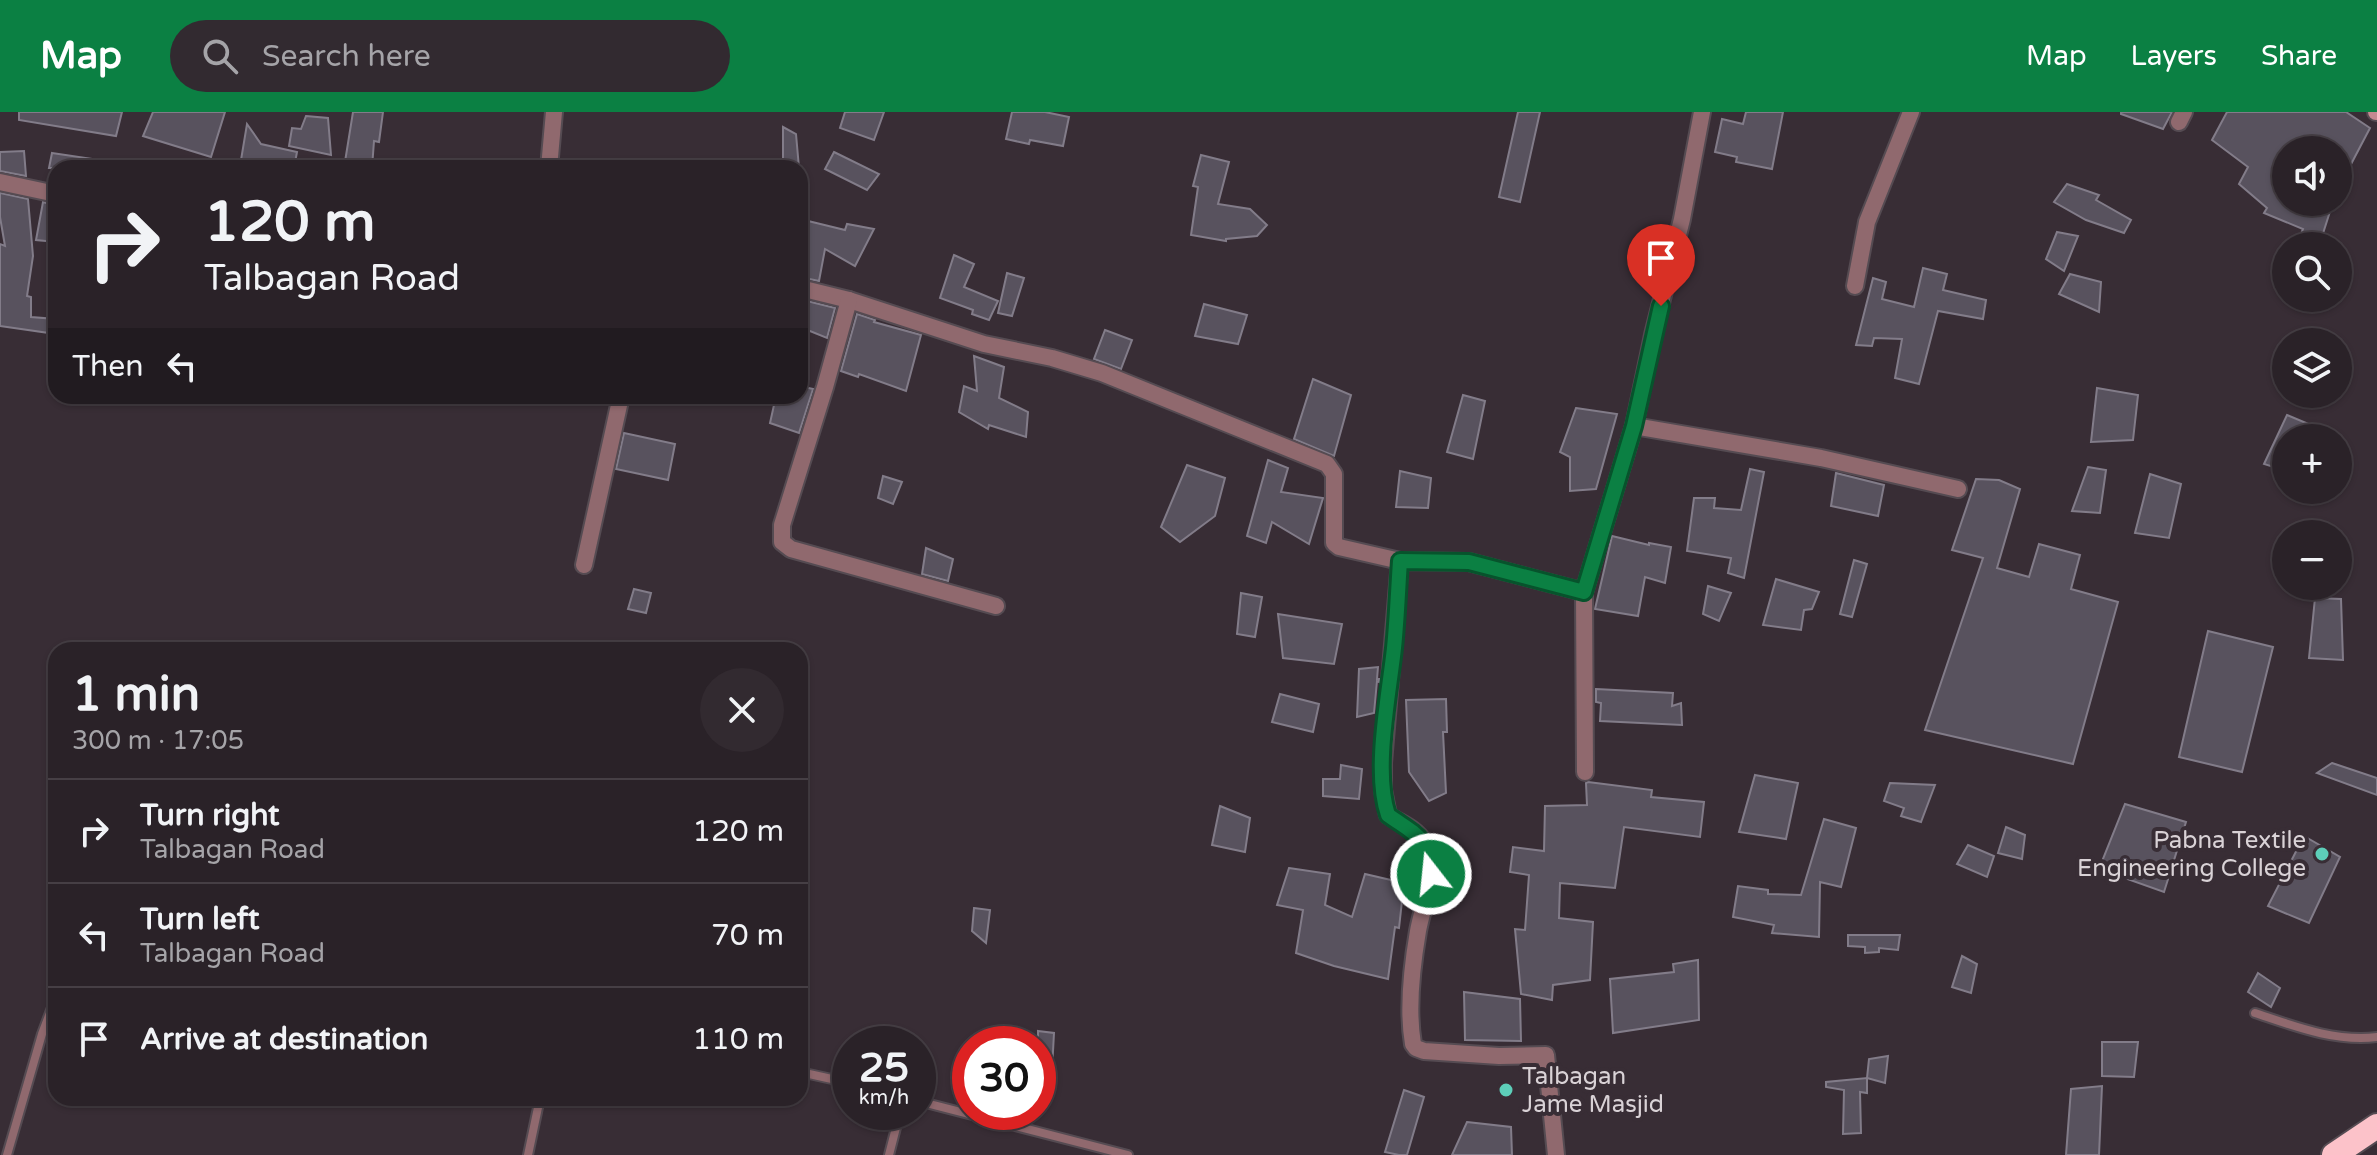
<!DOCTYPE html>
<meta charset="utf-8">
<style>
body{margin:0;font-family:"Varela Round",sans-serif;background:#322a30;color:#f1f3f6;height:100vh;display:flex;flex-direction:column;font-size:30px;white-space:nowrap}
*{box-sizing:border-box;margin:0}
p{font-size:26px;color:#a5a4a8}
.icon{flex:none;width:44px;height:44px;fill:none;stroke:currentColor;stroke-width:2;stroke-linecap:round;stroke-linejoin:round}
.map{position:relative;flex:1;overflow:hidden}
.side{position:absolute;left:48px;top:530px;width:760px;height:464px;display:flex;flex-direction:column;background:#2a2228;border-radius:24px;box-shadow:0 2px 6px #0004,0 0 0 2px #463f45}
.side>*{flex:none}
.hud{position:absolute;left:48px;top:48px;width:760px;height:244px;border-radius:24px;box-shadow:0 2px 6px #0004,0 0 0 2px #463f45;background:#2a2228;color:#f1f3f6;overflow:hidden}
.tools{position:absolute;left:2272px;top:24px;display:grid;gap:16px}
.tools a{display:grid;place-items:center;width:80px;height:80px;border-radius:50%;background:#2a2228;box-shadow:0 2px 6px #0004,0 0 0 2px #463f45;font-size:40px}
.speed{position:absolute;left:832px;top:914px;display:flex;gap:16px;font-size:40px;font-weight:700;text-align:center}
.speed>*{display:grid;place-content:center;width:104px;height:104px;border-radius:50%;background:#2a2228;box-shadow:0 2px 6px #0004,0 0 0 2px #463f45;line-height:1}
.speed small{font-size:20px;font-weight:400}
.speed .limit{border:12px solid #d22;background:#fff;color:#111}
.pin{position:absolute;display:grid;place-items:center;width:68px;height:68px;color:#fff;margin:-82px -34px;border-radius:50% 50% 50% 0;rotate:-45deg;box-shadow:0 0 8px #0007}
.pin .icon{rotate:45deg}
.me{position:absolute;width:88px;margin:-44px;rotate:344deg;stroke-linejoin:round;filter:drop-shadow(0 0 6px #0008)}
.turn{display:flex;align-items:center;gap:28px;height:168px;padding:0 24px;font-size:36px}
.turn .icon{width:104px;height:104px;stroke-width:2.5}
.turn b{display:block;font-size:56px;line-height:68px}
.then{display:flex;align-items:center;height:76px;padding:0 24px;background:#0003;gap:16px;font-size:30px}
.round{display:grid;place-items:center;flex:none;width:84px;height:84px;border-radius:42px;background:#322a30}
.summary{display:flex;align-items:center;justify-content:space-between;height:136px;padding:0 24px}
h1{font-size:48px;font-weight:700;line-height:60px}
ul{padding:0;list-style:none}
li{display:flex;align-items:center;gap:24px;height:104px;padding:0 24px;border-top:2px solid #463f45}
li div{flex:1}
li b{display:block;font-size:30px}
li em{font-style:normal}
header{display:flex;align-items:center;gap:48px;box-sizing:border-box;height:112px;padding:0 40px;background:#0b8043;color:#fff}
header strong{font-size:38px}
nav{display:flex;gap:44px;margin-inline-start:auto;font-size:28px}
.search{width:560px;height:72px;background:#322a30;display:flex;align-items:center;gap:20px;box-sizing:border-box;padding:0 28px;border-radius:44px;color:#a5a4a8;font-size:30px}
.map>svg:first-child{display:block}
</style>
<header>
<strong>Map</strong>
<div class="search"><svg class="icon" aria-label="search" viewBox="0 0 24 24"><circle cx="10" cy="10" r="6"/><path d="M15 15l6 6"/></svg>Search here</div>
<nav><a>Map</a><a>Layers</a><a>Share</a></nav>
</header>
<div class="map">
<svg width="2377" height="1043" viewBox="0 0 2377 1043">
<rect width="100%" height="100%" fill="#382d35"/>
<g fill="#58525e" stroke="#827c89" stroke-width="2">
<path d="M19 0H122L116 24 19 8Z"/>
<path d="M153 0H225L211 45 143 24Z"/>
<path d="M353 0H383L379 30 374 29 372 56H344Z"/>
<path d="M845 0H884L874 28 840 16Z"/>
<path d="M1012 0H1045L1069 5 1063 34 1030 28 1029 32 1006 27Z"/>
<path d="M1518 0H1540L1520 90 1499 85Z"/>
<path d="M1746 0H1783L1772 57 1736 50 1737 45 1715 40 1722 7 1743 12Z"/>
<path d="M2121 0H2172L2163 17 2121 2Z"/>
<path d="M2227 0H2346L2370 16 2338 77V38H2286V90H2333L2319 134H2296L2303 117 2264 101 2267 96 2239 72 2248 55 2212 28Z"/>
<path d="M306 4 328 6 331 43 289 34 292 16 301 17Z"/>
<path d="M247 12 261 32 297 40 294 56 240 54Z"/>
<path d="M783 15 796 22 799 56H783Z"/>
<path d="M24 39 26 64 0 59V40Z"/>
<path d="M834 40 879 62 867 78 825 57Z"/>
<path d="M52 41 93 47V56H49Z"/>
<path d="M1201 43 1229 50 1218 92 1250 97 1267 113 1257 124 1226 127V129L1191 123 1198 75 1193 74Z"/>
<path d="M2067 72 2099 83 2096 88 2131 108 2124 121 2086 108 2054 90Z"/>
<path d="M0 81 28 87 33 144 27 184 31 185V205L56 207V222L0 214V132L5 134 0 105Z"/>
<path d="M43 90 53 93 56 130 36 128Z"/>
<path d="M800 107 845 118 847 112 874 117 855 154 825 137 819 169 800 165Z"/>
<path d="M2057 120 2078 124 2064 159 2046 147Z"/>
<path d="M954 143 974 152 964 175 998 189 989 208 972 202 973 198 940 186Z"/>
<path d="M1923 156 1947 162 1943 178 1986 188 1983 207 1938 199 1919 272 1895 266 1902 227 1874 226 1872 234 1856 233 1873 166 1886 170 1882 187 1914 195Z"/>
<path d="M1007 161 1024 166 1012 204 998 201Z"/>
<path d="M2070 162 2101 170 2099 200 2059 182Z"/>
<path d="M807 189 835 196 827 226 800 215V207Z"/>
<path d="M1204 192 1247 203 1238 232 1195 224Z"/>
<path d="M857 202 875 208 874 210 921 223 906 279 859 262 858 265 841 259Z"/>
<path d="M1105 218 1132 228 1121 257 1094 247Z"/>
<path d="M974 244 1004 255 999 286 1028 300 1026 325 989 313 988 317 959 300 964 274 977 279Z"/>
<path d="M1313 267 1351 283 1334 344 1294 327Z"/>
<path d="M800 274 813 277 799 321 770 311 776 284H800Z"/>
<path d="M2097 276 2138 283 2133 328 2091 330Z"/>
<path d="M1463 283 1485 289 1473 347 1447 340Z"/>
<path d="M1576 296 1617 302 1596 377 1570 379V345L1560 340Z"/>
<path d="M2287 303 2311 313 2305 326H2286V359L2264 352Z"/>
<path d="M624 321 675 332 668 368 616 357Z"/>
<path d="M1268 348 1288 356 1281 380 1323 386 1309 432 1272 410 1266 431 1247 424Z"/>
<path d="M1187 353 1225 366 1215 404 1180 430 1161 415Z"/>
<path d="M2088 355 2106 358 2100 401 2072 399Z"/>
<path d="M1750 357 1764 360 1744 466 1728 461 1731 446 1687 439 1694 386H1715L1714 396 1741 398Z"/>
<path d="M1400 359 1431 366 1428 396 1396 395Z"/>
<path d="M1836 361 1884 373 1878 404 1831 394Z"/>
<path d="M2150 362 2181 372 2169 426 2135 421Z"/>
<path d="M883 364 902 370 893 392 878 386Z"/>
<path d="M1976 367 1999 368 2020 377 1997 456 2029 465 2039 432 2080 443 2071 477 2118 490 2073 652 1925 618 1983 446 1952 438Z"/>
<path d="M1612 424 1649 433V431L1671 435 1665 471 1645 465 1638 504 1595 497Z"/>
<path d="M926 436 953 447 948 469 922 462Z"/>
<path d="M1854 448 1867 452 1852 505 1840 502Z"/>
<path d="M1776 467 1819 480 1812 497 1804 498 1801 518 1763 513Z"/>
<path d="M1708 474 1731 481 1719 509 1703 502Z"/>
<path d="M634 477 651 481 646 501 628 497Z"/>
<path d="M1241 481 1262 485 1255 525 1237 522Z"/>
<path d="M2315 486 2341 487 2343 548 2309 546Z"/>
<path d="M1278 502 1342 512 1334 552 1283 546Z"/>
<path d="M2208 519 2273 535 2242 660 2179 645Z"/>
<path d="M1378 555 1377 567H1379V570L1377 569 1374 601 1357 605 1359 557Z"/>
<path d="M1596 577 1673 581 1672 594 1681 591 1682 613 1600 609 1601 591 1596 590Z"/>
<path d="M1280 582 1319 592 1313 620 1272 610Z"/>
<path d="M1446 587 1447 620H1443L1446 681 1429 689 1409 660 1406 588Z"/>
<path d="M2332 651 2377 666V683L2317 661Z"/>
<path d="M1341 653 1362 657 1359 687 1323 684V667H1340Z"/>
<path d="M1755 663 1798 671 1786 727 1739 720Z"/>
<path d="M1588 670 1652 678 1651 685 1704 690 1700 725 1624 715 1615 776 1560 771 1559 806 1593 810 1590 868 1553 873 1552 888 1521 882 1515 817 1525 818 1529 763 1510 760 1513 735 1544 739 1545 694 1587 693 1586 671Z"/>
<path d="M1890 671 1935 673 1921 710 1901 704 1904 696 1884 689Z"/>
<path d="M2125 692 2186 710 2164 780 2099 757Z"/>
<path d="M1220 694 1250 706 1245 740 1212 733Z"/>
<path d="M1824 707 1856 716 1841 775 1820 770 1819 825 1772 821 1774 813 1733 805 1738 774 1768 778V782L1801 783Z"/>
<path d="M2006 715 2025 723 2022 747 1998 741Z"/>
<path d="M2304 724 2340 745 2309 811 2268 794Z"/>
<path d="M1968 733 1994 744 1987 765 1957 752Z"/>
<path d="M1289 756 1330 762 1325 793 1352 805 1365 762 1404 771 1399 816 1395 815 1388 867 1334 854 1296 841 1303 798 1277 793Z"/>
<path d="M974 796 990 798 986 831 972 819Z"/>
<path d="M1848 823H1900L1898 838 1879 836V840L1865 841V835L1848 834Z"/>
<path d="M1962 844 1977 852 1971 881 1952 875Z"/>
<path d="M1698 848 1699 908 1613 921 1610 867 1674 860 1673 852Z"/>
<path d="M2258 861 2280 876 2271 895 2248 880Z"/>
<path d="M1464 880 1520 887 1521 929 1465 928Z"/>
<path d="M1038 919 1054 921 1052 958 1038 960Z"/>
<path d="M2102 930H2138L2134 965 2102 964Z"/>
<path d="M1888 944 1885 971 1867 966 1869 947Z"/>
<path d="M1867 966V981L1860 980 1861 1021 1843 1022 1844 978 1826 975V970Z"/>
<path d="M2102 974 2099 1043H2066L2071 977Z"/>
<path d="M1404 978 1424 985 1407 1043H1399L1385 1040Z"/>
<path d="M1467 1010 1511 1015 1512 1043H1452Z"/>
</g>
<g fill="none" stroke-linecap="round" stroke-linejoin="round">
<defs>
<g id="lane">
<path d="M2255 901C2294 914 2334 930 2377 925"/>
<path d="M800 960 850 971"/>
<path d="M918 989 1128 1043"/>
<path d="M7 1043 42 922 56 885"/>
<path d="M528 1043 540 986"/>
<path d="M889 1043 900 1000"/>
</g>
<g id="street">
<path d="M2179 10 2184 0"/>
<path d="M549 56 554 0"/>
<path d="M0 70 56 82"/>
<path d="M1855 174 1867 110 1911 0"/>
<path d="M800 176 849 188 984 232 1052 246 1102 261 1327 352 1334 362V431L1339 435 1400 449"/>
<path d="M849 188 825 275 782 413V430L791 437 996 494"/>
<path d="M1634 314 1821 346 1958 377"/>
<path d="M584 453 621 284"/>
<path d="M1584 480 1585 660"/>
<path d="M1556 1043 1546 943 1499 944 1424 939 1416 936 1413 932C1407 897 1412 854 1418 819 1423 791 1440 756 1423 729 1415 716 1399 711 1388 703L1383 678V651L1400 449 1469 450 1584 480 1634 314 1653 223 1682 107 1702 0"/>
</g>
<path id="secondary" d="M2376 0H2377"/>
<path id="highway" d="M2334 1043 2377 1014"/>
</defs>
<use href="#lane" stroke="#554b52" stroke-width="12"/>
<use href="#street" stroke="#554b52" stroke-width="20"/>
<use href="#secondary" stroke="#554b52" stroke-width="20"/>
<use href="#highway" stroke="#554b52" stroke-width="28"/>
<use href="#lane" stroke="#90696e" stroke-width="8"/>
<use href="#street" stroke="#90696e" stroke-width="16"/>
<use href="#secondary" stroke="#c58891" stroke-width="16"/>
<use href="#highway" stroke="#fcc2c9" stroke-width="24"/>
</g>
<g fill="none" stroke-linecap="round" stroke-linejoin="round">
<defs>
<path id="route" d="M1431 762C1428 724 1416 723 1388 703 1373 659 1389 583 1394 536 1397 507 1398 478 1400 449L1469 450 1584 480 1634 314 1661 194"/>
</defs>
<use href="#route" stroke="#07532c" stroke-width="20"/>
<use href="#route" stroke="#0b8043" stroke-width="14"/>
</g>
<g fill="#5dceb9" stroke="#382d35" stroke-width="3">
<circle cx="2322" cy="742" r="8"/>
<circle cx="1506" cy="978" r="8"/>
</g>
<g text-anchor="middle" stroke-width="8" stroke-linejoin="round" paint-order="stroke">
<g font-size="24" fill="#d9d2d6" stroke="#382d35" text-anchor="end">
<text x="2306" y="736">Pabna Textile<tspan x="2306" dy="28">Engineering College</tspan></text>
<text x="1522" y="972" text-anchor="start">Talbagan<tspan x="1522" dy="28">Jame Masjid</tspan></text>
</g>
</g>
</svg>
<div class="tools">
<a><svg class="icon" aria-label="sound" viewBox="0 0 24 24"><path d="M4 9h4l5-4v14l-5-4H4zM17 9q2 3 0 6"/></svg></a>
<a><svg class="icon" aria-label="search" viewBox="0 0 24 24"><circle cx="10" cy="10" r="6"/><path d="M15 15l6 6"/></svg></a>
<a><svg class="icon" aria-label="layers" viewBox="0 0 24 24"><path d="M12 4l9 5-9 5-9-5zM3 14l9 5 9-5"/></svg></a>
<a>+</a>
<a>−</a>
</div>
<div class="speed"><div>25<small>km/h</small></div><div class="limit">30</div></div>
<div class="pin" style="left:1661px;top:194px;background:#d93025"><svg class="icon" aria-label="arrive" viewBox="0 0 24 24"><path d="M6 21V4h12l-3 4 3 4H6"/></svg></div>
<svg class="me" style="left:1431px;top:762px" viewBox="-20 -20 40 40"><circle r="17" fill="#0b8043" stroke="#fff" stroke-width="3"/><path d="M0-11L8 9 0 5-8 9z" fill="#fff"/></svg>
<div class="hud">
<div class="turn"><svg class="icon" aria-label="right" viewBox="0 0 24 24"><path d="M7 20v-9h11M14 6l5 5-5 5"/></svg><div><b>120 m</b>Talbagan Road</div></div>
<div class="then">Then<svg class="icon" aria-label="left" viewBox="0 0 24 24"><path d="M17 20v-9H6M10 6l-5 5 5 5"/></svg></div>
</div>
<section class="side">
<div class="summary"><div><h1>1 min</h1><p>300 m · 17:05</p></div><a class="round"><svg class="icon" aria-label="close" viewBox="0 0 24 24"><path d="M6 6l12 12M18 6L6 18"/></svg></a></div>
<ul>
<li><svg class="icon" aria-label="right" viewBox="0 0 24 24"><path d="M7 20v-9h11M14 6l5 5-5 5"/></svg><div><b>Turn right</b><p>Talbagan Road</p></div><em>120 m</em></li>
<li><svg class="icon" aria-label="left" viewBox="0 0 24 24"><path d="M17 20v-9H6M10 6l-5 5 5 5"/></svg><div><b>Turn left</b><p>Talbagan Road</p></div><em>70 m</em></li>
<li><svg class="icon" aria-label="arrive" viewBox="0 0 24 24"><path d="M6 21V4h12l-3 4 3 4H6"/></svg><div><b>Arrive at destination</b></div><em>110 m</em></li>
</ul>
</section>
</div>
